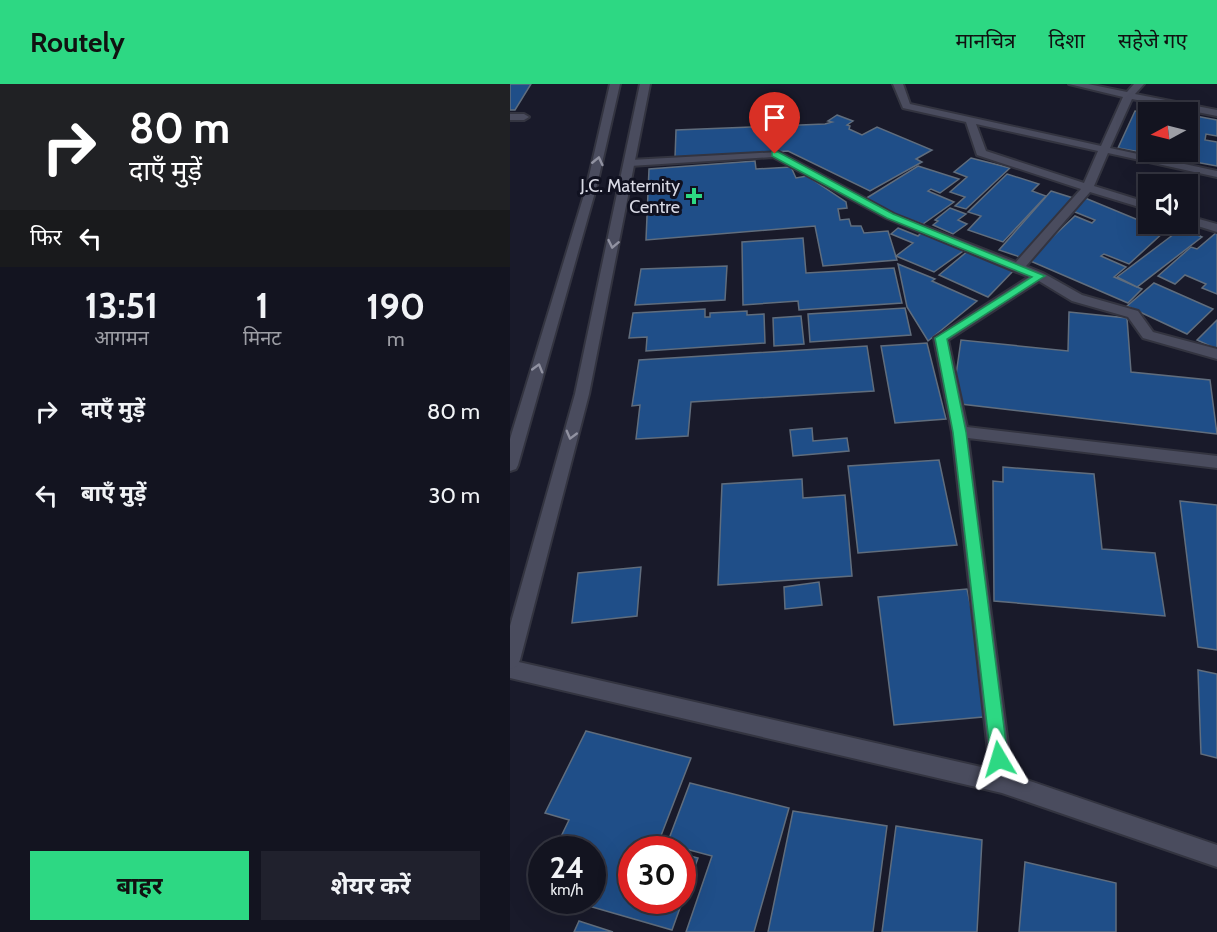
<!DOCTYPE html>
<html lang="hi">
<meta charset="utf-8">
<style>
body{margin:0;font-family:Cabin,"Noto Sans Devanagari",sans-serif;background:#20212d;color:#f1f3f6;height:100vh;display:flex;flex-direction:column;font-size:22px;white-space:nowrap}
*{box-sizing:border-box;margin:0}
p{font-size:20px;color:#9d9ea5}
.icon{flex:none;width:33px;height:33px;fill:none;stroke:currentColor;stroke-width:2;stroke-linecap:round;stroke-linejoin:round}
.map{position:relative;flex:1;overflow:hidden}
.drawer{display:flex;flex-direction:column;background:#131420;width:510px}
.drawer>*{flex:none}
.top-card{background:#202124;color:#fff;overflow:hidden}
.needle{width:39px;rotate:263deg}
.fabs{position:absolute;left:628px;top:18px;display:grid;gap:12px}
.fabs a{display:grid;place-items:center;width:60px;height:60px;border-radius:0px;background:#131420;box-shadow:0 6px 24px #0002,0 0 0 2px #32333e;font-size:30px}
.speed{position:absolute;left:18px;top:752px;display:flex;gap:12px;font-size:30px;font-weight:700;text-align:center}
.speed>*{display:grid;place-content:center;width:78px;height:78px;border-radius:50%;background:#131420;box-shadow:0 6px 24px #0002,0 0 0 2px #32333e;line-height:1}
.speed small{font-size:15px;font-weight:400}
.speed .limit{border:9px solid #d22;background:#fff;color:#111}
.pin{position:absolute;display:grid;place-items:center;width:51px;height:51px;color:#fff;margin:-62px -26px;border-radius:50% 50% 50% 0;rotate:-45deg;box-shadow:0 0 6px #0007}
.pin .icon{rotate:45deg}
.me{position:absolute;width:66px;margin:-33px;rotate:353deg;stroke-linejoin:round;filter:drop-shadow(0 0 4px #0008)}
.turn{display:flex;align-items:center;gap:21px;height:126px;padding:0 30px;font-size:27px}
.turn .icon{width:78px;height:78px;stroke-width:2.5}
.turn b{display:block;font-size:42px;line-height:51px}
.then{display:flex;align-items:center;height:57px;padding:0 30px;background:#0003;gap:12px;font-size:22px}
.eta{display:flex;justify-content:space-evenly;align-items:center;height:102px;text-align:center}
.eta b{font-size:36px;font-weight:700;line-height:42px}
.cta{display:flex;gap:12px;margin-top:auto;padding:12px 30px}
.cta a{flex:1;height:69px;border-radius:0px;background:#2dd883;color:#111;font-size:24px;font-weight:700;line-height:69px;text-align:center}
.cta a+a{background:#20212d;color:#f1f3f6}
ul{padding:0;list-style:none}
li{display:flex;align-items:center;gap:18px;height:84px;padding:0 30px}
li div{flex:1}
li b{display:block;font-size:22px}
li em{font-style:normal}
header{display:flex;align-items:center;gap:36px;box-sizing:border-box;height:84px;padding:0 30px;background:#2dd883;color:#111}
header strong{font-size:28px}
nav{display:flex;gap:33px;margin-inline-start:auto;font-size:21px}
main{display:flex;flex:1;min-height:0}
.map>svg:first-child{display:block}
</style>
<header>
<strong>Routely</strong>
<nav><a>मानचित्र</a><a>दिशा</a><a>सहेजे गए</a></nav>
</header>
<main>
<section class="drawer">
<div class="top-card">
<div class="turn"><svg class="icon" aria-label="right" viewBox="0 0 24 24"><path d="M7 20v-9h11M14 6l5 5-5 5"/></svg><div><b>80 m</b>दाएँ मुड़ें</div></div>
<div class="then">फिर<svg class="icon" aria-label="left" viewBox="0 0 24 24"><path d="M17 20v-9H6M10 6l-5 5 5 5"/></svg></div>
</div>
<div class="eta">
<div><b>13:51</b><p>आगमन</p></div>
<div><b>1</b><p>मिनट</p></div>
<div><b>190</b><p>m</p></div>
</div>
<ul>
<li><svg class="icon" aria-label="right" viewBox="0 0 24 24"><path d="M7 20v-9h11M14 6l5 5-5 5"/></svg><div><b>दाएँ मुड़ें</b></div><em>80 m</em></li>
<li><svg class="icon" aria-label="left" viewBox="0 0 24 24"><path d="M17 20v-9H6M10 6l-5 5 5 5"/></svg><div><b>बाएँ मुड़ें</b></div><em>30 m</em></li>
</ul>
<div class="cta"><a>बाहर</a><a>शेयर करें</a></div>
</section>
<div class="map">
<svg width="707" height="848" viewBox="0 0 707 848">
<rect width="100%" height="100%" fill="#191a2a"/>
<g fill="#1f4e88" stroke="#606d7d" stroke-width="1.5">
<path d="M0 0H21L5 26H0Z"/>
<path d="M625 27 639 29V68H678L680 31 707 36V52L696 50 695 56 707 58V82L608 64Z"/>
<path d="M327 31 343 37 337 41 340 42 339 45 352 51 367 43 422 66 406 75 412 78 360 107 278 67 165 74 166 46 315 40 322 38 318 37Z"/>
<path d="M461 74 500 84 456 125 445 122 455 113 440 108 457 93 444 88Z"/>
<path d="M245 77 246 85 281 83 286 94 297 92 336 118 337 124 328 125 330 136 339 135 341 142H351L354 149 378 147 387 176 313 182 305 142 136 156 139 85Z"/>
<path d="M408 82 449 95 430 109 421 105 418 107 444 118 413 140 383 130 355 115Z"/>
<path d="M497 90 529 100 522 107 536 112 493 158 458 146 471 132 458 128Z"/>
<path d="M541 107 563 114 513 174 489 166Z"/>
<path d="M575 114 655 147 619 180 594 170 591 172 616 183 604 193 632 205 618 219 518 176 565 132 582 139 585 136 560 126Z"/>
<path d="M440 124 456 130 448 136 457 140 443 150 423 141 428 137 425 136Z"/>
<path d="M388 144 408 152 412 148 456 165 424 188 386 172 403 159 381 150Z"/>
<path d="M672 144 692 153 627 203 607 193Z"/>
<path d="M707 148V210L692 204 696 200 675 191 665 200 648 192 681 163 687 165Z"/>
<path d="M293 154 296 189 384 184 392 219 289 226 288 217 233 221 232 158Z"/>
<path d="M459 166 505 185 478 213 429 191Z"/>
<path d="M388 180 425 195 422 197 467 217 418 257 397 223Z"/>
<path d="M217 182 215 216 125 221 131 185Z"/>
<path d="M644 199 703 225 677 250 617 222Z"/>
<path d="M395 224 401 251 300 258 298 230Z"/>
<path d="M195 225V233H200V229L237 227V231L254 230 255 259 136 267 137 253 119 254 123 229Z"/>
<path d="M559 228 617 234 621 288 700 296 707 350 442 319 451 256 558 267Z"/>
<path d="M291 232 294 260 264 262 263 234Z"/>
<path d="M707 236V265L687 256Z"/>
<path d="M417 259 436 335 385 339 371 262Z"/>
<path d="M357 262 364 307 181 318 178 352 126 355 130 321 122 322 129 276Z"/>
<path d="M302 344 303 357 337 354 339 367 283 372 280 346Z"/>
<path d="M429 376 447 461 348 469 338 382Z"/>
<path d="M493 383 584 390 592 465 645 469 655 532 484 517 483 397 493 398Z"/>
<path d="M292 395 293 414 335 411 342 492 208 501 212 400Z"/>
<path d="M670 417 707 421V566L688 563Z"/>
<path d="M131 483 127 532 62 539 68 489Z"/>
<path d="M309 498 312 521 275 525 274 503Z"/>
<path d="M457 505 484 632 384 641 368 513Z"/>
<path d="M688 586 707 590V674L691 670Z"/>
<path d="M76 647 181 674 147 762 156 765H122V816H172V770L188 774 162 846 58 816H82V765H45L59 736 35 729Z"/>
<path d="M180 699 279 724 244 848H176L202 772 157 760Z"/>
<path d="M283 727 377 742 363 848H258Z"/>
<path d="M386 742 472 756 467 848H372Z"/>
<path d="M515 778 606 799V848H509Z"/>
<path d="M69 837 103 848H64Z"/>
</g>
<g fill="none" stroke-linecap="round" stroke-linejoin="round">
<defs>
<g id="minor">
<path d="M383 0H393L400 20 591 62 613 13 559 0H578L617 8 624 0H634L625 10 707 26V32L622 15 600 64 707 87V93L598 69 584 102 639 119V126L580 108 516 182 533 189 572 211 628 227 643 248 707 265V275L633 254 618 233 562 217 529 197 438 256 457 343 707 372V384L458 354 502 691 707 761V783L492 709 0 594V576L480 685 442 348 424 254 519 193 376 134 263 73 120 82 115 79 120 76 269 68 384 130 506 178 571 105 467 71 456 38 393 24ZM466 40 588 67 574 99 476 67Z"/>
<path d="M0 30H14L19 33 14 36H0Z"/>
<path d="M678 132 707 140V148L678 139Z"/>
</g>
<g id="secondary">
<path d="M100 0H110L87 101 8 381 6 385 0 387V355L77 101Z"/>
<path d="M130 0H140L79 310 10 576 7 582 0 585V542L65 310Z"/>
</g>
</defs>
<use href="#minor" stroke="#333440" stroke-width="4"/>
<use href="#secondary" stroke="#333440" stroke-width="4"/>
<use href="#minor" fill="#4a4c5e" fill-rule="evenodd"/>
<use href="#secondary" fill="#4a4c5e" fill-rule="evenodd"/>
</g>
<defs><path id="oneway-chevron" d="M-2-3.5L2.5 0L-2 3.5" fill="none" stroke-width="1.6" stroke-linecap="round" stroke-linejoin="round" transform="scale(1.5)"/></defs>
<g stroke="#9192a1">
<use href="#oneway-chevron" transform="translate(88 77) rotate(-77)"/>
<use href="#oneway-chevron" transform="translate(103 160) rotate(102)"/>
<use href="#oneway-chevron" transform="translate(28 284) rotate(-74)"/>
<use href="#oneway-chevron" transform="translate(61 351) rotate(105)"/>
</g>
<path fill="#2dd883" stroke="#1d8c55" stroke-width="1.5" d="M262 68H268L383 130 535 192 437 255 456 348 498 675 495 681 489 683 483 681 481 675 443 348 425 254 522 193 377 134 262 72Z"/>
<path fill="#2dd883" stroke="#101120" stroke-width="2" d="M181 103h6v6h6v6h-6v6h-6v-6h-6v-6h6z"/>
<g text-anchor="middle" stroke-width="6" stroke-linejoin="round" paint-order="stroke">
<g font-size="18" fill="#d8d9e4" stroke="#101120" text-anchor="end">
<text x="170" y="108">J.C. Maternity<tspan x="170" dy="21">Centre</tspan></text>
</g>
</g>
</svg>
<div class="fabs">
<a><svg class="needle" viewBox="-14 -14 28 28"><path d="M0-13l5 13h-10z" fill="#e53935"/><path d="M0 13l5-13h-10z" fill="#9d9ea5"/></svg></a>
<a><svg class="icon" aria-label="sound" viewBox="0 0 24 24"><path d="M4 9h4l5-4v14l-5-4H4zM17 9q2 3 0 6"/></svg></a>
</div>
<div class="speed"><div>24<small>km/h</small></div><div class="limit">30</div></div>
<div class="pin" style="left:265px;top:70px;background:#d93025"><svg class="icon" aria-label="arrive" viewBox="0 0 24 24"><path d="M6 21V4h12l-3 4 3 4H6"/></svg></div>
<svg class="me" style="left:489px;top:675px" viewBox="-20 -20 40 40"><path d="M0-17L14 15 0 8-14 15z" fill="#2dd883" stroke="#fff" stroke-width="4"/></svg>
</div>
</main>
